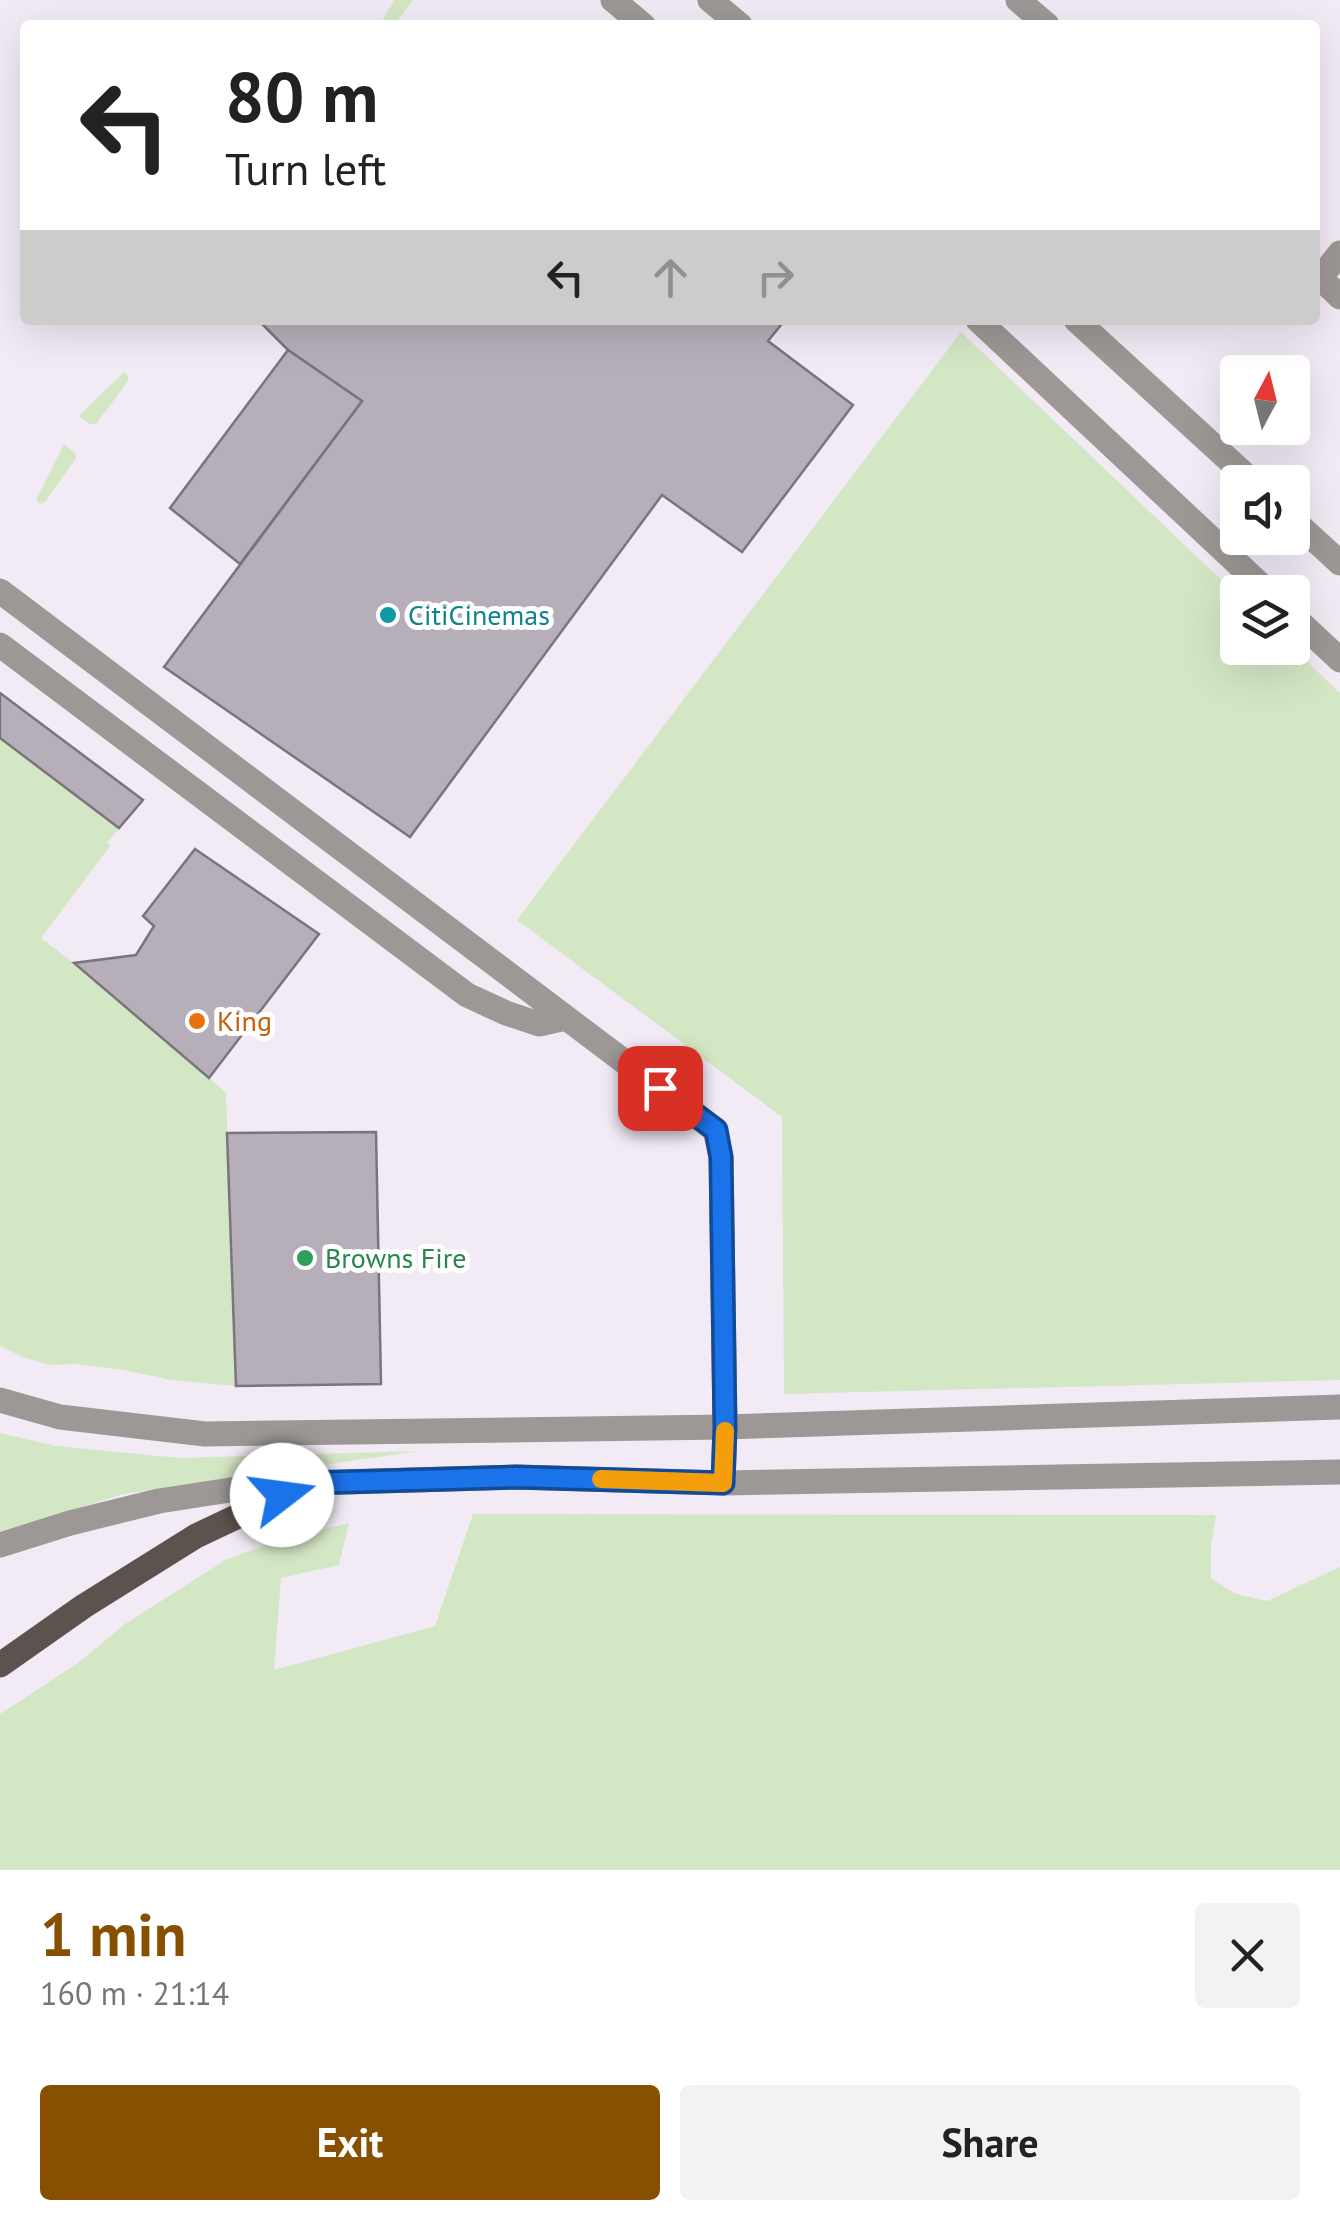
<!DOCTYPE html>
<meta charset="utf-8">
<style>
body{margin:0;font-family:"PT Sans",sans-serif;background:#f2f2f2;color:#222;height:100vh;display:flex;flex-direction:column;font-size:38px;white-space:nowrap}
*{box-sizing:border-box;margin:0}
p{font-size:32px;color:#767676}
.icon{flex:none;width:55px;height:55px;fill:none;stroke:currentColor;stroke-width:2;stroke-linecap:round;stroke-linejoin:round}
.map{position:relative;height:1870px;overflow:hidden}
.drawer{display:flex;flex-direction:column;background:#fff;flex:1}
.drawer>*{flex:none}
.hud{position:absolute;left:20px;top:20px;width:1300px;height:305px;border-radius:10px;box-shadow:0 10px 40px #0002;background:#fff;color:#222;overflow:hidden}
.needle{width:65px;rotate:7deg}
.fabs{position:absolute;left:1220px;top:355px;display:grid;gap:20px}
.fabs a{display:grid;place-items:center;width:90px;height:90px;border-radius:10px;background:#fff;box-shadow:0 10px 40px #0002;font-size:50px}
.pin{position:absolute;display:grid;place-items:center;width:85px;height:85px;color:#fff;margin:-42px;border-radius:20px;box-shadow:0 5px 15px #0006}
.me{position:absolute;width:110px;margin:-55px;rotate:75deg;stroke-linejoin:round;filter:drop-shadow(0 0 8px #0008)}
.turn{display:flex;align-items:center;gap:35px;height:210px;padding:0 40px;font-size:45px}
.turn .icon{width:130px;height:130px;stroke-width:2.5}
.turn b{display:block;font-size:70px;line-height:85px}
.lanes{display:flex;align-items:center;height:95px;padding:0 40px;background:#0003;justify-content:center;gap:50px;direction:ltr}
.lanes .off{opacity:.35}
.round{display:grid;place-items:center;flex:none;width:105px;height:105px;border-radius:10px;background:#f2f2f2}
.headline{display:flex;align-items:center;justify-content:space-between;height:170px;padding:0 40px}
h1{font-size:60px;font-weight:700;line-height:75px;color:#875001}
.button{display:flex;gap:20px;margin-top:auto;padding:20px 40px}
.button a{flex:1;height:115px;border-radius:10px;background:#875001;color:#fff;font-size:40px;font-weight:700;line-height:115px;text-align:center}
.button a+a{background:#f2f2f2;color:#222}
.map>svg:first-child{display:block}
</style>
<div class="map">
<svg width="1340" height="1870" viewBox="0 0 1340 1870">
<rect width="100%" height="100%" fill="#f2eaf5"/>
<g fill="#d4e7c5">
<path d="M394 0H413L394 25H380Z"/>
<path d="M961 332 1237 595 1238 648 1292 647 1340 693V1380L784 1394 782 1117 517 920Z"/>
<path d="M124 372 128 376V381L96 424H90L79 416Z"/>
<path d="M64 444 75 453 76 458 45 502 40 504 36 500Z"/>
<path d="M0 738 119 828 107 843 110 846 41 938 112 993 226 1093 236 1386 171 1380 124 1370 76 1364 49 1365 23 1357 0 1346Z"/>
<path d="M0 1433 56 1446 179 1458 419 1451 123 1494 0 1533Z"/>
<path d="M473 1514 1216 1515 1211 1545V1578L1236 1594 1267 1601 1340 1567V1870H0V1714L78 1663 125 1624 227 1559 287 1538 349 1523 339 1565 281 1578 274 1670 435 1626Z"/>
</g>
<g fill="#b6afb9" stroke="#7a747d" stroke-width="2.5">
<path d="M261 320H785L768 341 853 405 742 552 662 495 410 837 164 667 362 401 288 350 260 322Z"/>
<path d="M288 350 362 401 240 564 170 508Z"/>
<path d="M0 693 143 800 119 828 0 738Z"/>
<path d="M195 849 319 934 209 1078 74 963 136 955 154 926 143 916Z"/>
<path d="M376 1132 381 1384 236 1386 227 1133Z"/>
</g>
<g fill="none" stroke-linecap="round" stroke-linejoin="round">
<g stroke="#9d9895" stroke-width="25">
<path d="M613 0 643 25"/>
<path d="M710 0 740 25"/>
<path d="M1018 0 1047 25"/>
<path d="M1315 273 1340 297"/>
<path d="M1320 278 1340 253"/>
<path d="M978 320 1268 592"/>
<path d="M1076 320 1253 482"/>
<path d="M1292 519 1340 563"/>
<path d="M0 591 715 1130 721 1157 725 1427 723 1483"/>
<path d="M1292 615 1340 660"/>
<path d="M0 645 467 995 506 1013 539 1024 566 1018"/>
<path d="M0 1400 60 1417 205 1434 725 1427 1340 1407"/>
<path d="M0 1545 70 1523 159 1501 243 1488 308 1483 515 1477 723 1483 1340 1472"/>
</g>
<path stroke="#5c534e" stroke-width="25" d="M0 1665 84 1606 196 1536 308 1483"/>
</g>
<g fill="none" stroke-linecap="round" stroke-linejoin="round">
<defs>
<path id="route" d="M282 1495 308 1483 516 1477 723 1483 725 1427 721 1157 716 1130 660 1088"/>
</defs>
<use href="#route" stroke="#114b97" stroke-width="25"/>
<use href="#route" stroke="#1a73e8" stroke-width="18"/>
<path stroke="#f59e0b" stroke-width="18" d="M601 1479 723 1483 725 1431"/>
</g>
<circle fill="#0f9aa8" stroke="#fff" stroke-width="4" cx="388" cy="615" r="10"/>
<circle fill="#e8710a" stroke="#fff" stroke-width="4" cx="197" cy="1021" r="10"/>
<circle fill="#2e9e5b" stroke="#fff" stroke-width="4" cx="305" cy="1258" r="10"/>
<g text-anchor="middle" stroke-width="10" stroke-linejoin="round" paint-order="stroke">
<g font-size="28" fill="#0d838f" stroke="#fff" text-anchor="start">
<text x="408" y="625">CitiCinemas</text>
</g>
<g font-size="28" fill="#c56008" stroke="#fff" text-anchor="start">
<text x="217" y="1031">King</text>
</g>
<g font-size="28" fill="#27864d" stroke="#fff" text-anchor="start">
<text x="325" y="1268">Browns Fire</text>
</g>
</g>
</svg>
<div class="fabs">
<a><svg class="needle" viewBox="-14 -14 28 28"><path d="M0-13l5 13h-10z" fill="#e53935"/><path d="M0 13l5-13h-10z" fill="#767676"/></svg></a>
<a><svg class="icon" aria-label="sound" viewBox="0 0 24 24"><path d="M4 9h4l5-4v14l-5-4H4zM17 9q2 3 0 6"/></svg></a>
<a><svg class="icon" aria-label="layers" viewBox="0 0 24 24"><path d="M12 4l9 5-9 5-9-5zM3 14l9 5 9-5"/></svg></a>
</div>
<div class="pin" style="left:660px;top:1088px;background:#d93025"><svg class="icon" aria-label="arrive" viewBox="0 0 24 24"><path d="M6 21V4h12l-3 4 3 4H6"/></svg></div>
<svg class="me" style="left:282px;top:1495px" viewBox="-20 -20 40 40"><circle r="19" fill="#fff"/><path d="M0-13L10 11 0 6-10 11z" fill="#1a73e8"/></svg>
<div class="hud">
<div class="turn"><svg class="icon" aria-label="left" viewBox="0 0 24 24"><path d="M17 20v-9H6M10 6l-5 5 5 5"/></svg><div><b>80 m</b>Turn left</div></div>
<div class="lanes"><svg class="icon" aria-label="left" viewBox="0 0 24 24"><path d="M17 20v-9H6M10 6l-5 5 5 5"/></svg><svg class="icon off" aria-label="ahead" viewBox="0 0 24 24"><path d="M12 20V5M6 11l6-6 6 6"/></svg><svg class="icon off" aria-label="right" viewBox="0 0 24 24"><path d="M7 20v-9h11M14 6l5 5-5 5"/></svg></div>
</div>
</div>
<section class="drawer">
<div class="headline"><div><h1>1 min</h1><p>160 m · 21:14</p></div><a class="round"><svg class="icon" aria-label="close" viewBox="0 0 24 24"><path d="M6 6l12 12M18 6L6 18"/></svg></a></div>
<div class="button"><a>Exit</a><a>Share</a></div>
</section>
